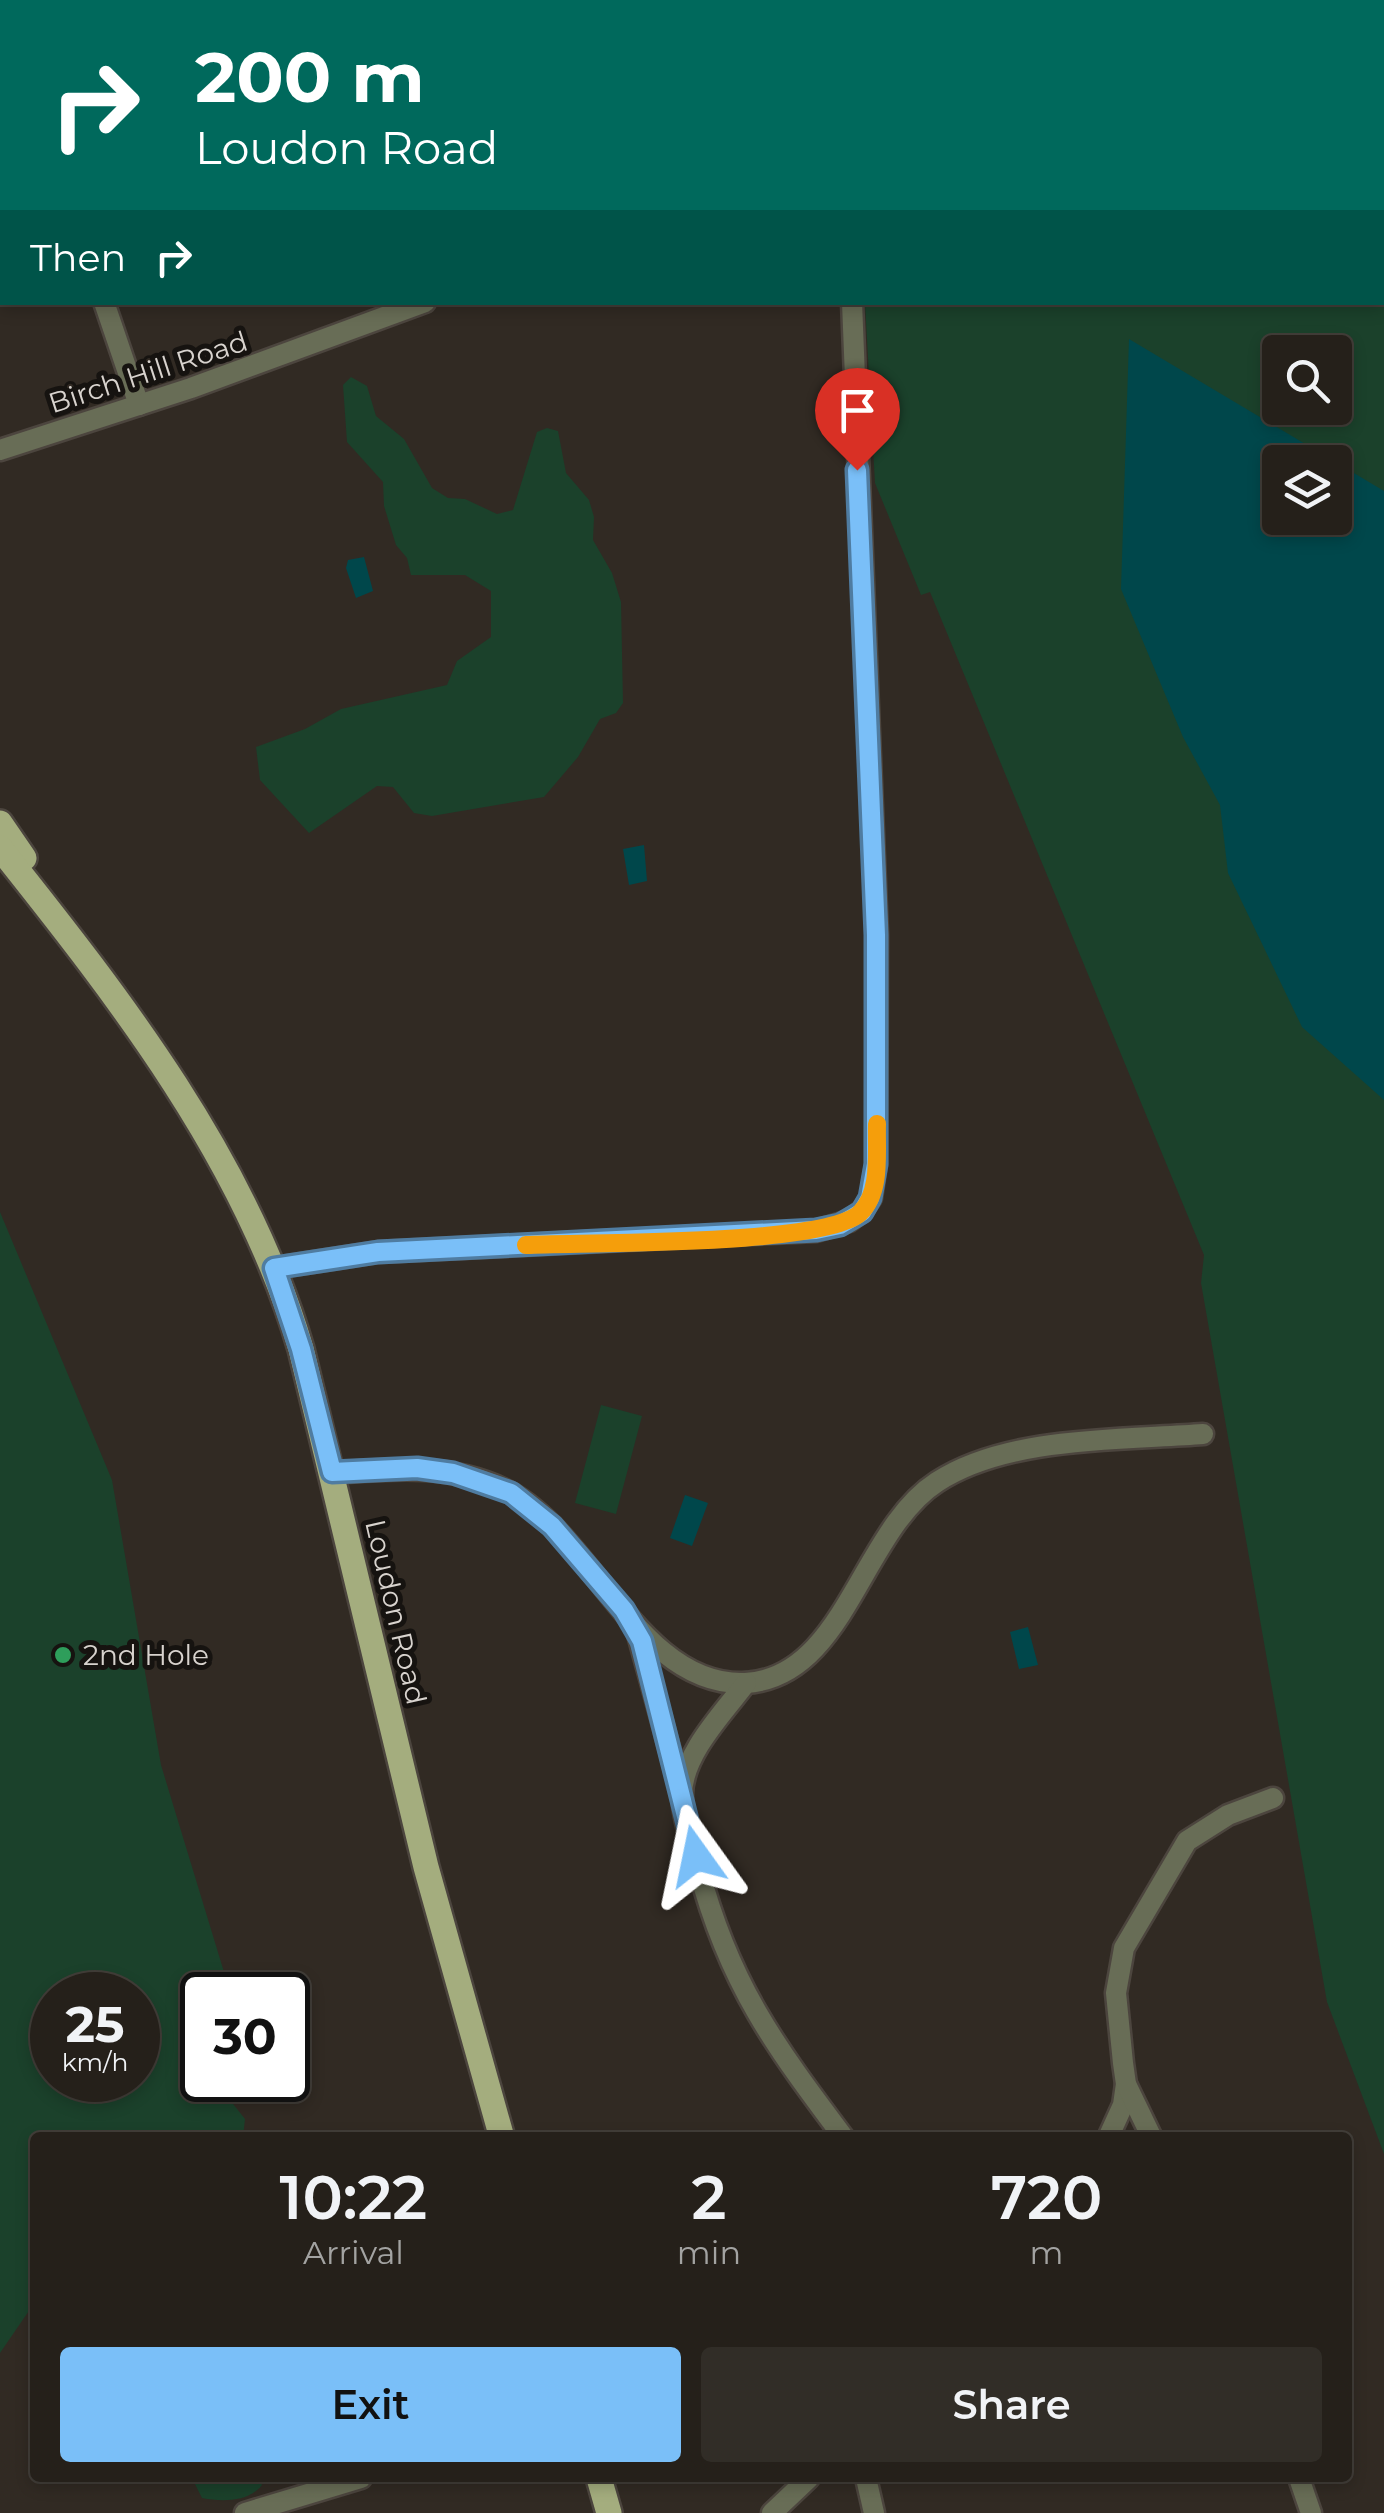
<!DOCTYPE html>
<style>
body{margin:0;font-family:Montserrat,sans-serif;background:#312d27;color:#f1f3f6;height:100vh;display:flex;flex-direction:column;font-size:38px;white-space:nowrap}
*{box-sizing:border-box;margin:0}
p{font-size:32px;color:#a3a3a2}
.icon{flex:none;width:55px;height:55px;fill:none;stroke:currentColor;stroke-width:2;stroke-linecap:round;stroke-linejoin:round}
.map{position:relative;flex:1;overflow:hidden}
.drawer{position:absolute;left:30px;top:2132px;width:1322px;height:350px;display:flex;flex-direction:column;background:#25201a;border-radius:10px;box-shadow:0 5px 15px #0003,0 0 0 2px #423e39}
.drawer>*{flex:none}
.top-card{position:absolute;left:0px;top:0px;width:1385px;height:305px;box-shadow:0 5px 15px #0003,0 0 0 2px #423e39;background:#00695c;color:#fff;overflow:hidden}
.buttons{position:absolute;left:1262px;top:335px;display:grid;gap:20px}
.buttons a{display:grid;place-items:center;width:90px;height:90px;border-radius:10px;background:#25201a;box-shadow:0 5px 15px #0003,0 0 0 2px #423e39;font-size:50px}
.speed{position:absolute;left:30px;top:1972px;display:flex;gap:20px;font-size:50px;font-weight:700;text-align:center}
.speed>*{display:grid;place-content:center;width:130px;height:130px;border-radius:50%;background:#25201a;box-shadow:0 5px 15px #0003,0 0 0 2px #423e39;line-height:1}
.speed small{font-size:25px;font-weight:400}
.speed .limit{border:5px solid #111;border-radius:15px;background:#fff;color:#111}
.pin{position:absolute;display:grid;place-items:center;width:85px;height:85px;color:#fff;margin:-102px -42px;border-radius:50% 50% 50% 0;rotate:-45deg;box-shadow:0 0 10px #0007}
.pin .icon{rotate:45deg}
.me{position:absolute;width:110px;margin:-55px;rotate:348deg;stroke-linejoin:round;filter:drop-shadow(0 0 8px #0008)}
.turn{display:flex;align-items:center;gap:35px;height:210px;padding:0 30px;font-size:45px}
.turn .icon{width:130px;height:130px;stroke-width:2.5}
.turn b{display:block;font-size:70px;line-height:85px}
.then{display:flex;align-items:center;height:95px;padding:0 30px;background:#0003;gap:20px;font-size:38px}
.eta{display:flex;justify-content:space-evenly;align-items:center;height:170px;text-align:center}
.eta b{font-size:60px;font-weight:600;line-height:70px}
.button{display:flex;gap:20px;margin-top:auto;padding:20px 30px}
.button a{flex:1;height:115px;border-radius:10px;background:#7abff8;color:#111;font-size:40px;font-weight:600;line-height:115px;text-align:center}
.button a+a{background:#312d27;color:#f1f3f6}
.map>svg:first-child{display:block}
</style>
<div class="map">
<svg width="1384" height="2513" viewBox="0 0 1384 2513">
<rect width="100%" height="100%" fill="#312a23"/>
<g fill="#1b412b" fill-rule="evenodd">
<path d="M715 0H1039V2H713Z"/>
<path d="M1272 0H1384V2154L1327 2002 1201 1283 1204 1255 930 592 921 595 875 483 865 303 1382 302V2H1268ZM1280 352H1335V408H1280ZM1280 462H1335V518H1280Z"/>
<path d="M351 377 367 386 376 416 404 439 432 488 448 498 465 499 497 514 513 510 537 432 547 428 558 431 566 473 589 500 594 517 593 540 612 573 621 602 623 703 616 713 600 719 578 757 544 797 432 816 414 813 393 787 377 786 309 833 260 780 256 747 305 729 341 709 447 685 457 661 491 637V591L465 575H411L407 558 396 545 384 506 383 482 347 442 343 385Z"/>
<path d="M0 1212 112 1480 161 1765 231 1995H202V2080H214L245 2119 243 2137 35 2138V2302L0 2353ZM52 1995H138V2080H52Z"/>
<path d="M601 1405 642 1416 616 1514 575 1503Z"/>
<path d="M192 2478H259L262 2485C249 2502 222 2502 202 2498Z"/>
</g>
<g fill="#00474b" fill-rule="evenodd">
<path d="M1129 339 1384 491V1100L1302 1027 1228 873 1220 805 1183 737 1121 589ZM1280 462H1335V518H1280Z"/>
<path d="M364 557 373 591 356 598 346 568 348 560Z"/>
<path d="M644 845 647 881 629 885 623 849Z"/>
<path d="M685 1495 708 1503 692 1546 670 1538Z"/>
<path d="M1028 1627 1038 1665 1019 1669 1010 1632Z"/>
</g>
<g fill="none" stroke-linecap="round" stroke-linejoin="round">
<defs>
<g id="minor">
<path d="M124 2 131 0"/>
<path d="M0 41 2 45"/>
<path d="M104 302 139 405"/>
<path d="M0 450 191 388 425 302"/>
<path d="M274 1268 378 1252 816 1231 849 1221 862 1211 871 1198 876 1165 877 935 852 302"/>
<path d="M332 1473C391 1469 448 1463 503 1489 591 1530 637 1687 745 1683 845 1678 861 1531 937 1482 1007 1436 1122 1440 1203 1434"/>
<path d="M637 1631 681 1791"/>
<path d="M746 1683C723 1713 682 1755 682 1795 683 1819 693 1847 699 1870 729 1984 775 2046 844 2138"/>
<path d="M1108 2138 1123 2105 1126 2084"/>
<path d="M1152 2138 1126 2084 1123 2063 1116 1993 1124 1948 1187 1841 1228 1815 1273 1798"/>
<path d="M866 2478 874 2513"/>
<path d="M1299 2478 1311 2513"/>
<path d="M245 2513 361 2478"/>
<path d="M772 2513 809 2478"/>
</g>
<g id="primary">
<path d="M0 823 24 858"/>
<path d="M0 848C121 1000 246 1160 301 1349L426 1867 502 2138"/>
<path d="M599 2478 609 2513"/>
</g>
</defs>
<use href="#minor" stroke="#4c453e" stroke-width="25"/>
<use href="#primary" stroke="#4c453e" stroke-width="30"/>
<use href="#minor" stroke="#686d56" stroke-width="20"/>
<use href="#primary" stroke="#a4ad7e" stroke-width="25"/>
</g>
<g fill="none" stroke-linecap="round" stroke-linejoin="round">
<defs>
<path id="route" d="M696 1856 642 1641 624 1610 552 1526 511 1493 453 1473 417 1468 332 1472 301 1349 274 1268 378 1252 816 1230 840 1225 862 1212 870 1198 876 1164V935L857 470"/>
</defs>
<use href="#route" stroke="#4f7ca1" stroke-width="25"/>
<use href="#route" stroke="#7abff8" stroke-width="18"/>
<path stroke="#f59e0b" stroke-width="18" d="M526 1245C585 1242 825 1246 860 1213 882 1192 876 1152 877 1124"/>
</g>
<circle fill="#2e9e5b" stroke="#161310" stroke-width="4" cx="63" cy="1655" r="10"/>
<g text-anchor="middle" stroke-width="10" stroke-linejoin="round" paint-order="stroke">
<g font-size="28" fill="#d8d3ce" stroke="#161310">
<text transform="translate(148 372) rotate(-18)" y="10">Birch Hill Road</text>
<text transform="translate(396 1612) rotate(77)" y="10">Loudon Road</text>
</g>
<g font-size="28" fill="#d8d3ce" stroke="#161310" text-anchor="start">
<text x="83" y="1665">2nd Hole</text>
</g>
</g>
</svg>
<div class="buttons">
<a><svg class="icon" aria-label="search" viewBox="0 0 24 24"><circle cx="10" cy="10" r="6"/><path d="M15 15l6 6"/></svg></a>
<a><svg class="icon" aria-label="layers" viewBox="0 0 24 24"><path d="M12 4l9 5-9 5-9-5zM3 14l9 5 9-5"/></svg></a>
</div>
<div class="speed"><div>25<small>km/h</small></div><div class="limit">30</div></div>
<div class="pin" style="left:857px;top:470px;background:#d93025"><svg class="icon" aria-label="arrive" viewBox="0 0 24 24"><path d="M6 21V4h12l-3 4 3 4H6"/></svg></div>
<svg class="me" style="left:696px;top:1856px" viewBox="-20 -20 40 40"><path d="M0-17L14 15 0 8-14 15z" fill="#7abff8" stroke="#fff" stroke-width="4"/></svg>
<div class="top-card">
<div class="turn"><svg class="icon" aria-label="right" viewBox="0 0 24 24"><path d="M7 20v-9h11M14 6l5 5-5 5"/></svg><div><b>200 m</b>Loudon Road</div></div>
<div class="then">Then<svg class="icon" aria-label="right" viewBox="0 0 24 24"><path d="M7 20v-9h11M14 6l5 5-5 5"/></svg></div>
</div>
<section class="drawer">
<div class="eta">
<div><b>10:22</b><p>Arrival</p></div>
<div><b>2</b><p>min</p></div>
<div><b>720</b><p>m</p></div>
</div>
<div class="button"><a>Exit</a><a>Share</a></div>
</section>
</div>
